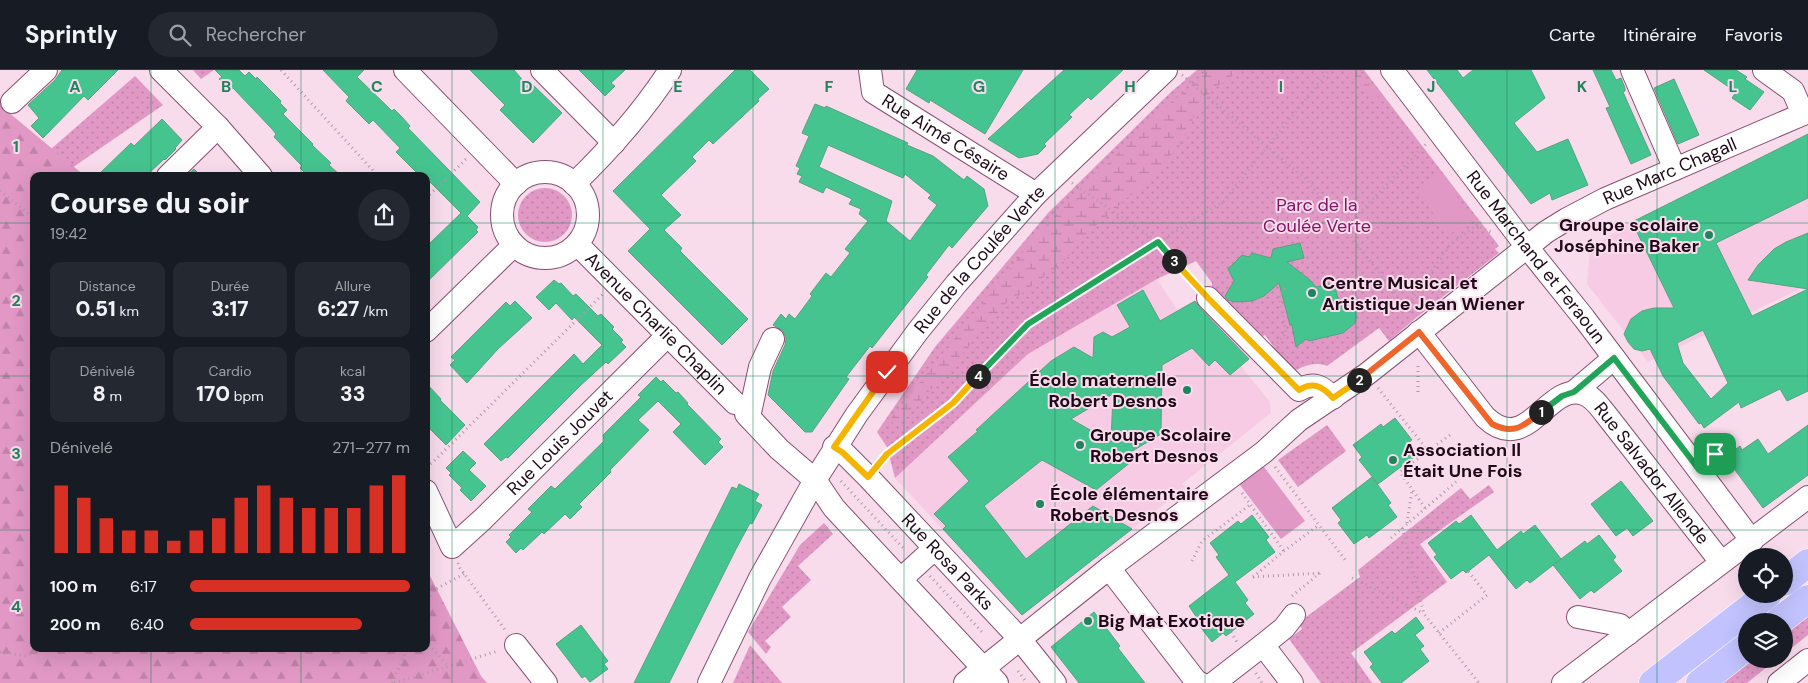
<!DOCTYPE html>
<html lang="fr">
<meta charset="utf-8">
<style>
body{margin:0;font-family:"DM Sans",sans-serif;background:#242831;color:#f1f3f6;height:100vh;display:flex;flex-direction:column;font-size:19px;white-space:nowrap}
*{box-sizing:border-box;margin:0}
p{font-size:16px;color:#9ea1a6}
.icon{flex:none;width:28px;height:28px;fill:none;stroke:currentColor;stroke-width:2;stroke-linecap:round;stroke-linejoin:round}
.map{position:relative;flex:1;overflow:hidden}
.details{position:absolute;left:30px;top:102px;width:400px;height:480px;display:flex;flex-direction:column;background:#171b24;border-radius:10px;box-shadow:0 5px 20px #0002}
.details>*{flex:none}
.controls{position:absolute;left:1738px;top:478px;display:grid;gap:10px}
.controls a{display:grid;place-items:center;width:55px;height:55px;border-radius:50%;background:#171b24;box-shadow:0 5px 20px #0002;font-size:25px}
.pin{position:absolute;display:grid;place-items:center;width:42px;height:42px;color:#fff;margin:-21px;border-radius:10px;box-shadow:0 2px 8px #0006}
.km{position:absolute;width:25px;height:25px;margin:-12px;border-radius:50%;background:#222;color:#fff;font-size:14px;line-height:25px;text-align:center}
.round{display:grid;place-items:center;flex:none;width:52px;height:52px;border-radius:26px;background:#242831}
.overview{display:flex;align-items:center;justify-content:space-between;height:85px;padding:0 20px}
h1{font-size:28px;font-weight:800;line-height:38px}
.metrics{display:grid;grid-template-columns:repeat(3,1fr);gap:8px;height:85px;padding:5px 20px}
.metrics div{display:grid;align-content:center;border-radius:10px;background:#242831;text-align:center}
.metrics b{font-size:21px;font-weight:800}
.metrics small{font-size:14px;font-weight:400}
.metrics p{font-size:14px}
.chart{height:140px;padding:10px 20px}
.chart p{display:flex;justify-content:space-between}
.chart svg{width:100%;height:90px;margin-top:5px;stroke:#d93025;stroke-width:6}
ul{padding:0 20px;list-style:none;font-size:16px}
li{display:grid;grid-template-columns:80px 60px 1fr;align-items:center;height:38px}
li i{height:12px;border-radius:6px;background:#d93025}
header{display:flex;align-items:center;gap:30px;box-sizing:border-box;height:70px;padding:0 25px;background:#171b24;border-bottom:1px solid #363941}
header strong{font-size:24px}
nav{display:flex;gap:28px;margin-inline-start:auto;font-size:18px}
.search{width:350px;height:45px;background:#242831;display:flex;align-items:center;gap:12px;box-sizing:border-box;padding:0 18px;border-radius:28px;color:#9ea1a6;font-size:19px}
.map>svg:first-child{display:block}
.built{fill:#f8cbe5}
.grass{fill:url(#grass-dots)}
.forest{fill:url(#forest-firs)}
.wetland{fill:url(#wetland-marsh)}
.garden{fill:#e198c5}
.building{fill:#46c490;stroke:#58a280;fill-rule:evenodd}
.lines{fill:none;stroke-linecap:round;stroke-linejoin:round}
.minor-casing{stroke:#884f73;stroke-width:24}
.major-casing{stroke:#fff;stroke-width:29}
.path{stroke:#b298a7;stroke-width:3;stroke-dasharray:1 4;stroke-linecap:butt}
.minor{stroke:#fff;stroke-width:22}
.major{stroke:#c2c2fe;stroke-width:28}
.split-1-casing{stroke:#fff;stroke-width:10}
.split-2-casing{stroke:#fff;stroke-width:10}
.split-3-casing{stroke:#fff;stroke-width:10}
.split-4-casing{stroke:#fff;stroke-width:10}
.split-5-casing{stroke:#fff;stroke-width:10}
.split-1{stroke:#22a559;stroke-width:6}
.split-2{stroke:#f0652b;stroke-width:6}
.split-3{stroke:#f5b400;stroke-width:6}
.split-4{stroke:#22a559;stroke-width:6}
.split-5{stroke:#f5b400;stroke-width:6}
.grid{fill:none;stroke:#20835d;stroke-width:1;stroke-opacity:0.55}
.poi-dot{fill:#20835d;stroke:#f8dcec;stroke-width:2}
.labels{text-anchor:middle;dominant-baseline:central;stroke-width:4;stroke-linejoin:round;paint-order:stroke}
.street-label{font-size:18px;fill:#200918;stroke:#f8dcec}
.park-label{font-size:18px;fill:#841466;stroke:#f8dcec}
.poi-label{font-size:18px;font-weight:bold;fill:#200918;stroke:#f8dcec;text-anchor:start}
.grid-label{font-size:16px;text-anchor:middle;font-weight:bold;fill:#20835d;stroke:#f8dcec;stroke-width:4;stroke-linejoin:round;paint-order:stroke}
</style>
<header>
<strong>Sprintly</strong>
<div class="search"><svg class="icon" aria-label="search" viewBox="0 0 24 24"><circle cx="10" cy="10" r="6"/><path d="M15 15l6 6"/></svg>Rechercher</div>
<nav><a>Carte</a><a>Itinéraire</a><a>Favoris</a></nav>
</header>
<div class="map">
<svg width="1808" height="613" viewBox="0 0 1808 613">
<defs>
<pattern id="grass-dots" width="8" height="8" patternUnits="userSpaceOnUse" patternTransform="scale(1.25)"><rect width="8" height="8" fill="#e198c5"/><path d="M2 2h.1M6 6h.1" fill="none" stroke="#c182a8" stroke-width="1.8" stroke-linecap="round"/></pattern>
<pattern id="forest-firs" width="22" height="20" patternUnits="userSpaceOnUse" patternTransform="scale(1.25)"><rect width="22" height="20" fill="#e198c5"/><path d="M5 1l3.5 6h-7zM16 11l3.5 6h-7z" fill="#c182a8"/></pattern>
<pattern id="wetland-marsh" width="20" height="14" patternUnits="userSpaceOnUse" patternTransform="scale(1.25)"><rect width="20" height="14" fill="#e198c5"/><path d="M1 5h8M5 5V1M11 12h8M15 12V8" fill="none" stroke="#c182a8"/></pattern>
</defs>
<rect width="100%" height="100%" fill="#f8dcec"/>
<g class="built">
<path d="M1808,64v151l-160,77 -61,-78 3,-36 42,-26z"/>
<path d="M1157,209l21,32 18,-10 55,56 -10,9 29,36 1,11 -89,71 4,3 -164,128 -127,-137 133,-124z"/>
</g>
<g class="grass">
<path d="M193,0h21l-13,9z"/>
<path d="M1197,0h167l135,176 -4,3 4,4 -82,64 -28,24 -10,-13 -52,38c-13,-5 -23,0 -35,6l-27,-37 -10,5 -44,-46 1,-11 -16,-22 -39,18 -129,75 -133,124 -8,-31 -10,-15 58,-85 113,-134 123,-121z"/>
<path d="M135,6l28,29 -94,65 -25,-15z"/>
<circle cx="545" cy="145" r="27"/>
<path d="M1327,355l19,26 -48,36 -20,-27z"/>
<path d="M1489,415l5,7 -74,52 27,38 -96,71 21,30h-51l-32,-44 13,-10 -4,-6 62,-46 -2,-7 103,-82 9,11z"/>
<path d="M824,453l9,11 -35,32 13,14 -29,27 9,10 -26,24 6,6 -5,7 -18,-22 52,-87z"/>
<path d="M1808,545v20l-24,19v-20z"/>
<path d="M750,575l32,38h-49z"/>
<path d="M1752,589h25l-30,24h-26z"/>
</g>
<path class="forest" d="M0,28l7,13 78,65h-51v473h392v-81l55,108 6,7h-487z"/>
<g class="wetland">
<path d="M1209,0h32l-29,20 -18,25 -6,22 -44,47 -51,44 -28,32 -41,32 -18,11 -107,123 -10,-5 150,-189 102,-102z"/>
<path d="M1350,0h9l34,49 -42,-47z"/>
</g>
<g class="garden">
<path d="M1440,103l32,45 -23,17 -33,-45z"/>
<path d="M1261,393l44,58 -24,18 -44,-58z"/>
</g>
<g class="building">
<path d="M62,0h56l-30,30 -4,-4 -41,42 -12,-12 8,-8 -11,-13 27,-25z"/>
<path d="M215,0h24l6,6 4,-4 7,7 1,-2 24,24 -1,2 7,7 -4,4 30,30 -1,1 19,18 -2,2 12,11h-33l-8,-8 2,-2 -28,-29 2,-3 -4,-5 -39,-41 -3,2 -11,-11 3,-2z"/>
<path d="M323,0h41l-7,7 35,34 2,-2 8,8 8,9 -2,2 72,74 -13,14 11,11 -2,3 2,2 -52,51v-36l35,-34 -35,-35v-2l-5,-3 -2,2 -23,-23 4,-4 -27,-28 -4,4 -23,-23 3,-4z"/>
<path d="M470,0h44l12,14 3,-3 33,32 -29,30 -33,-33 5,-5z"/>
<path d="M579,0h46l-14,13 4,3 -10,10z"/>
<path d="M735,0h15l19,19 -11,10 1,2 -46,43 -4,-4 -17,17 4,4 -35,34 20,20 -17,15 18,18 -2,3 68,68 -26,26 -94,-94 22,-22 -37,-38z"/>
<path d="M917,0h106l-38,64 -55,-34 -1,3 -23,-14z"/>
<path d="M1064,0h59l-32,30 -3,-3 -19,18 3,2 -28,27 2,2 -8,8 -19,4 -31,-19z"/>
<path d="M1427,0h30l6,8 10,-8h58l14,28 -31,25 23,29 31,-13 20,46 -36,15 -2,-7 -19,11z"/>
<path d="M1593,0h18l5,10 5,-2 4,10v3l-2,1 28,63 -20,9 -25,-56 4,-1z"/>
<path d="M1704,0h32l11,7 -2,2 19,13 -14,18 -18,-12 4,-6z"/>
<path d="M1674,9l25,56 -21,9 -24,-56z"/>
<path d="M815,34l10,4 1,-2 82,37 -1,2 26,11 31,24 3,-4 17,13 4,17 -36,42 -3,-3 -23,30 2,2 -56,71 -2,-2 -24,31 3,2 -37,53h-7l-37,-37 5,-24 12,-26 1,-7 -3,-7 -10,-6 8,-11 5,5 3,-5 6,5 17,-23 -2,-2 16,-21 5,4 19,-24 -5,-4 23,-28 -9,-7 2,-5 -12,-5 3,-5 -26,-12 -3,6 -24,-11 3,-6 -5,-2 3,-6 -4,-2 13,-30 -7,-3zM828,75l75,33 2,-4 26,21 -3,3 9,7 -27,36 -24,-20 6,-20 -73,-34z"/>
<path d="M162,49l20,21 -7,8 1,1 -11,11 -1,-1 -18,17h-49l34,-33 3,3z"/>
<path d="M1808,64v64l-92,45 36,73 56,-27v102l-21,10 -7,-12 -39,19 -2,-6 -35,26 -3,-5 -2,1 -36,-48 -13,-27 -8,2 -8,-2 -6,-7 -4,-8 7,-15 11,-8 12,-3h20l-42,-86zM1703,260l25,53 -17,16 -28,-36 -6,-20z"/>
<path d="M194,99l7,7h-15z"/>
<path d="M1808,163v56l-60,-9 10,-15 16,-16 12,-7z"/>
<path d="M1300,173l4,15 -17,4 23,18 6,7 18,-4 4,16 14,5 4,6v7l-1,6 -12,10 -34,8 -3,-2 -10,8 -4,-22h-2l-11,-42 -15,13 -12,5 -17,1 -7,-2 -3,-4 9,-15 -6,-12 14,-14 7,2 3,-4 19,5 2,-9z"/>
<path d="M554,210l5,4 2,-1 12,13 3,-2 22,22 3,-2 13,13 -2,2 11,11 -2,2 5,5 -18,17 -2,-2 -26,24 -72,72 -2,-1 -5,4 -17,-17 90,-90 9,10 19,-19 -28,-28 -2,3 -16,-17 -7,7 -13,-13z"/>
<path d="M1143,220l17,31 35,-20 4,6 50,52 -19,16 -15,-15 -6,6 -17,-18 -30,17 -1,69 -32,19 8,4 -41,33 -54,-30 -58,46 42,53 67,-53 39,23 -110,86 -79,-86 3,-3 -12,-12 35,-33 -21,-24 30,-26 -2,-1 75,-69 23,-14 19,11 1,-21 9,-5 9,5 18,-10 -13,-22zM1113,324l-2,48 -40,-23z"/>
<path d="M515,231l17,17 -34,31 -31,34 -17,-18 5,-5 -4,-3 55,-55 4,4z"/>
<path d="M656,307l5,5 2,-2 13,13 2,-1 10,11 -1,1 34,35 -3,3 5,5 -18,18 -32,-33 8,-8 -23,-23 -20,19 11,10 -39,40 1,2 -32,32 3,3 -12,12 -5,-5 -21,20 -2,-2 -19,18 -2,-2 -5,5 -10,-11 5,-5 -2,-2 23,-23 -4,-3 23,-23 4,3 49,-48 -1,-6 38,-38 -3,-2z"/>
<path d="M426,313l15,16 -1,1 25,25 -19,20 -20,-20z"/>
<path d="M1395,348l17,22 -3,2 9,12 -40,30 -19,-24 3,-3 -9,-12 28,-21 2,3z"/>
<path d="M1808,355v50l-45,33 -36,-49 1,-4 12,-9 2,4 16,-11 10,15z"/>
<path d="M463,381l13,12 -7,7 17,16 -15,15 -11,-11 2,-2 -13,-13 2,-2 -5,-5z"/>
<path d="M1372,407l19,26 -3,2 9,12 -28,21 -2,-3 -13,9 -16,-21 3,-3 -9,-12z"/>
<path d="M1621,411l32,40 -20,15 -6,-8 -11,8 -25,-32z"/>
<path d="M739,414l20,10 -4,7 7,4 -10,19 -2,-1 -14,26 -67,134h-35l98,-196 5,2z"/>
<path d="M1252,445l17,22 -3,3 9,12 -40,30 13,18 -3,3 9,11 -28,22 -3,-3 -11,9 -17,-22 2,-2 -8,-12 40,-31 -13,-18 3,-2 -9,-12 28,-22 3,3z"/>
<path d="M1471,445l26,35 24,-19 2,3 12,-9 26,34 -31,24 -3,-3 -11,9 -27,-34 -23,18 -3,-3 -12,9 -17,-22 3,-2 -9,-12 28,-22 3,3z"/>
<path d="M1599,465l17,22 -3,3 9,11 -28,22 -3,-3 -11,9 -27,-34 32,-24 2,3z"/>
<path d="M1094,542l26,34 -2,2 27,35h-66l-28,-36z"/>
<path d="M1416,547l8,11 -9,7 9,11 -4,3 9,12 -28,22h-19l-12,-16 3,-3 -9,-12 28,-21 3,3z"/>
<path d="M581,555l27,36 -4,3 4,5 -18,13 -5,-6 -3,2 -26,-34z"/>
</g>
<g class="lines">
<g class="minor-casing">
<g id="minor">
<path d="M161,0l57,57 43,49"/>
<path d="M405,0l111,114"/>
<path d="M542,0l72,73"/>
<path id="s1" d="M870,0l3,22 163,102"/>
<path id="s2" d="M1392,0l135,177 57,71 168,223"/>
<path d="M1632,0l43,99"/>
<path d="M1764,0l29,21 10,23"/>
<path d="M12,32l34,-32"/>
<circle cx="545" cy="145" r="43"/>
<path d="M168,106l50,-49"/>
<path d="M574,114c36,-35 69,-72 96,-114"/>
<path id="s3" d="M577,174l158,159"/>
<path d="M1208,228l91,92c14,-9 23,-4 34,8"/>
<path d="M426,261l88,-86"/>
<path id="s4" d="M1419,262l66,85c43,41 62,-36 99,-23 9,3 15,12 20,18l117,150"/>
<path d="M1574,322l40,-34"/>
<path d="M746,344l33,35 36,31 19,28 163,175"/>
<path d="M749,347l11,-50 13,-28"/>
<path id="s5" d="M834,377l9,5 25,25 151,161 36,45"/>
<path d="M1697,397l18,-13"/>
<path id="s6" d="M426,421l26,56 31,-28 185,-184"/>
<path d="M1109,498l87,113 4,2"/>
<path d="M901,509l33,-30"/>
<path d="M1578,547l42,8 8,9"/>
<path d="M516,575l30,38"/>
<path d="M1263,575l21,-17 10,-13"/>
<path id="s7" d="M709,613l51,-105 55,-98 42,-66 61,-83 38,-47 80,-90 130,-124"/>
<path id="s8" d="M965,613l144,-115 155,-116 35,-32 68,-46 179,-142 21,-13 38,-20 203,-87"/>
<path d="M1214,613l49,-38 29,38"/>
<path d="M1563,613l245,-186"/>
<path d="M1779,613l29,-23"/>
</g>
</g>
<g class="major-casing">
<g id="major">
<path d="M1784,512l24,-19"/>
<path d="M1779,551l29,-22"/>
<path d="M1653,613l115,-89"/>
<path d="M1700,613l46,-36"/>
</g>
</g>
<g class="path">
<path d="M281,0l97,106"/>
<path d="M1182,5l126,106 104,134"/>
<path d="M451,104l16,-16"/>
<path d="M1072,113l86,59 38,43"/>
<path d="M0,121l34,27"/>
<path d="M426,128l19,-18"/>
<path d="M1476,155l16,8"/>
<path d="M1345,158l81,-84"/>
<path d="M1406,238l44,-63 31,-23"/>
<path d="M1356,240l43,-11"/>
<path d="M1277,273l9,-10 -7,-38 6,-7"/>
<path d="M1378,318l50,63"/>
<path d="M1418,322v-29"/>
<path d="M879,393l8,-9 66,-51 75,-79 196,-123 105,-131"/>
<path d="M426,396l6,-3 171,-169"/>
<path d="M1275,397l71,94"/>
<path d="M841,411l64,69"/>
<path d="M1242,423l42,58"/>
<path d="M1425,438l-25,-36 50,-37"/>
<path d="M1407,453l5,-33"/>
<path d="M1402,458l22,86 55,69"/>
<path d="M1391,468l66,-57"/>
<path d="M1192,491l10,-20 48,-36"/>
<path d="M458,493l2,5 46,63"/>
<path d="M930,506l52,56"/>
<path d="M1253,507l31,-26 35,-26"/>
<path d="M1253,507l68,-4"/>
<path d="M1352,508l71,35"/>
<path d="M1292,526l28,-23"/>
<path d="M426,535l8,-15 30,-16"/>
<path d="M1231,562l6,10"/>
<path d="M1439,563l48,-38 -19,-24"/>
<path d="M426,571l22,25"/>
<path d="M0,582l26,4 16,-7"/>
<path d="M1018,601l9,12"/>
<path d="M1256,603l6,10"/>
<path d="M392,613l15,-34"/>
<path d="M394,613l104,-32"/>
</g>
<use href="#minor" class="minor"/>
<use href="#major" class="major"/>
</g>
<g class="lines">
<g class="split-1-casing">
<path id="split-1" d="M1541,342l21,-16 12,-4 40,-34 83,109 18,-13"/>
</g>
<g class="split-2-casing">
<path id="split-2" d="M1359,310l60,-48 73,92c23,12 32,1 49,-12"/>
</g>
<g class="split-3-casing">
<path id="split-3" d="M1174,191l34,37 91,92c14,-9 23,-4 34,8l26,-18"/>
</g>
<g class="split-4-casing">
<path id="split-4" d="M978,306l50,-52 130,-82 16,19"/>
</g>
<g class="split-5-casing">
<path id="split-5" d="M887,302l-53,75 8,5 26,25 19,-23 66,-51 25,-27"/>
</g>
<use href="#split-1" class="split-1"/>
<use href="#split-2" class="split-2"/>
<use href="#split-3" class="split-3"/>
<use href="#split-4" class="split-4"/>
<use href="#split-5" class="split-5"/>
</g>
<path class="grid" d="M151,0v106M301,0v106M452,0v613M603,0v613M753,0v613M904,0v613M1055,0v613M1205,0v613M1356,0v613M1507,0v613M1657,0v613M0,153h34M426,153h1382M0,306h34M426,306h1382M0,460h34M426,460h1382M151,579v34M301,579v34"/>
<g class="poi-dot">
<circle cx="1709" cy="165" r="5"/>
<circle cx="1312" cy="223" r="5"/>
<circle cx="1187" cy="320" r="5"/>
<circle cx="1080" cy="375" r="5"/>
<circle cx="1393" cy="390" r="5"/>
<circle cx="1040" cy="434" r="5"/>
<circle cx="1088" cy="551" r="5"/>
</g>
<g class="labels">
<g class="street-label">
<text stroke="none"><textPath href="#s1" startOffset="108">Rue Aimé Césaire</textPath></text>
<text stroke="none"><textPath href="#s8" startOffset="874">Rue Marc Chagall</textPath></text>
<text stroke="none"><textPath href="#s2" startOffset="236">Rue Marchand et Feraoun</textPath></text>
<text stroke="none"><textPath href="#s7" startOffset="505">Rue de la Coulée Verte</textPath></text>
<text stroke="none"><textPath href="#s3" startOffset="112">Avenue Charlie Chaplin</textPath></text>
<text stroke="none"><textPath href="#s6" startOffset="212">Rue Louis Jouvet</textPath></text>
<text stroke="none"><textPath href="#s4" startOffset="326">Rue Salvador Allende</textPath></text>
<text stroke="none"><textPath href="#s5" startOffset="162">Rue Rosa Parks</textPath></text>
</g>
<g class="park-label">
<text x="1317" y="135">Parc de la<tspan x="1317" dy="21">Coulée Verte</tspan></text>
</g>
<g class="poi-label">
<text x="1699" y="155" text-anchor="end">Groupe scolaire<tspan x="1699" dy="21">Joséphine Baker</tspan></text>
<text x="1322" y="213">Centre Musical et<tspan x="1322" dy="21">Artistique Jean Wiener</tspan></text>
<text x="1177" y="310" text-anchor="end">École maternelle<tspan x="1177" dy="21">Robert Desnos</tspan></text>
<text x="1090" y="365">Groupe Scolaire<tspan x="1090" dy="21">Robert Desnos</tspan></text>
<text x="1403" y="380">Association Il<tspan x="1403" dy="21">Était Une Fois</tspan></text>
<text x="1050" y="424">École élémentaire<tspan x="1050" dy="21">Robert Desnos</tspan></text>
<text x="1098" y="551">Big Mat Exotique</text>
</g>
</g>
<g class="grid-label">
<text x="75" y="22">A</text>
<text x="226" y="22">B</text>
<text x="377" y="22">C</text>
<text x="527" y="22">D</text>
<text x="678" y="22">E</text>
<text x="829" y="22">F</text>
<text x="979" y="22">G</text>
<text x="1130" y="22">H</text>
<text x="1281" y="22">I</text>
<text x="1431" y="22">J</text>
<text x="1582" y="22">K</text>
<text x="1733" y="22">L</text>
<text x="16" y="82">1</text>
<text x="16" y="236">2</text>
<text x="16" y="389">3</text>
<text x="16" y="542">4</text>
</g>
</svg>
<div class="controls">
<a><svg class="icon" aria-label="locate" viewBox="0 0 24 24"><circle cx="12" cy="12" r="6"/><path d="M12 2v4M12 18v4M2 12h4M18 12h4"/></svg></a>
<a><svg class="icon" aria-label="layers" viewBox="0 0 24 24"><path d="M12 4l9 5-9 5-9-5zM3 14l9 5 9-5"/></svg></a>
</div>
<div class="pin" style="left:1715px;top:384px;background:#1e9e55"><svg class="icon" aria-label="arrive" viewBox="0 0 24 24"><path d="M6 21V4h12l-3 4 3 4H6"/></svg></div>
<div class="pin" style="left:887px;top:302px;background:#d93025"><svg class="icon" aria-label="check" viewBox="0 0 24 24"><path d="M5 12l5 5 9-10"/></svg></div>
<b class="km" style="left:1541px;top:342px">1</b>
<b class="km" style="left:1359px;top:310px">2</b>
<b class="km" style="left:1174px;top:191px">3</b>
<b class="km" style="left:978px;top:306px">4</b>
<section class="details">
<div class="overview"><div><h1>Course du soir</h1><p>19:42</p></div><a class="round"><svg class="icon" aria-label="share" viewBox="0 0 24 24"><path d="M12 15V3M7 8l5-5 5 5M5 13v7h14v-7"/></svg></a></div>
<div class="metrics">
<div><p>Distance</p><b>0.51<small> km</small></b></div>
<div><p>Durée</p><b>3:17</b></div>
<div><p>Allure</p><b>6:27<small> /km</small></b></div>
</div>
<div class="metrics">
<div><p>Dénivelé</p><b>8<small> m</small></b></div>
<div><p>Cardio</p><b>170<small> bpm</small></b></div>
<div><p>kcal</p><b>33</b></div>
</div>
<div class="chart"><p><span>Dénivelé</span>271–277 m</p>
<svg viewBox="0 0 160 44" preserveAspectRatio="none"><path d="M5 44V11M15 44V17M25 44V27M35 44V33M45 44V33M55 44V38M65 44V33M75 44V27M85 44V17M95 44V11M105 44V17M115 44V22M125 44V22M135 44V22M145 44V11M155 44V6"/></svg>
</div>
<ul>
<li><b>100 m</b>6:17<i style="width:100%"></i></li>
<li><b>200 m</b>6:40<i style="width:78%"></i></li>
</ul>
</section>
</div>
